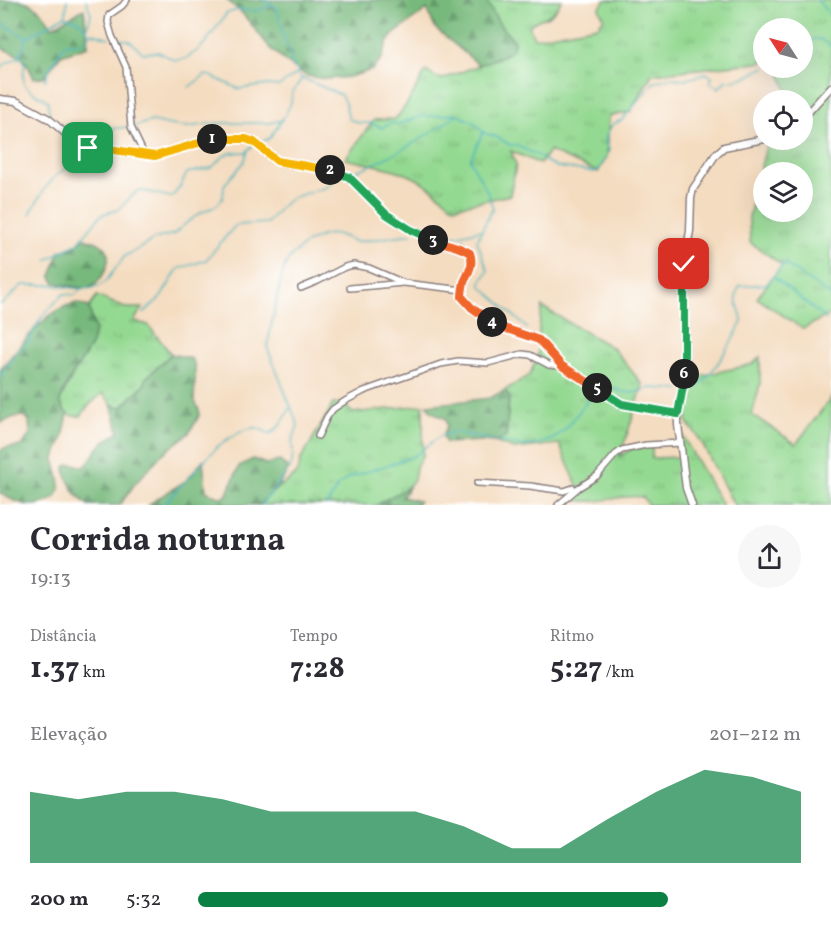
<!DOCTYPE html>
<html lang="pt">
<meta charset="utf-8">
<style>
body{margin:0;font-family:Vollkorn,serif;background:#f7f7f7;color:#2b2b33;height:100vh;display:flex;flex-direction:column;font-size:22px;white-space:nowrap}
*{box-sizing:border-box;margin:0}
p{font-size:20px;color:#7c7c81}
.icon{flex:none;width:33px;height:33px;fill:none;stroke:currentColor;stroke-width:2;stroke-linecap:round;stroke-linejoin:round}
.map{position:relative;height:505px;overflow:hidden}
.panel{display:flex;flex-direction:column;background:#fff;flex:1}
.panel>*{flex:none}
.needle{width:39px;rotate:306deg}
.buttons{position:absolute;left:753px;top:18px;display:grid;gap:12px}
.buttons a{display:grid;place-items:center;width:60px;height:60px;border-radius:50%;background:#fff;box-shadow:0 6px 24px #0002;font-size:30px}
.pin{position:absolute;display:grid;place-items:center;width:51px;height:51px;color:#fff;margin:-26px;border-radius:12px;box-shadow:0 3px 9px #0006}
.km{position:absolute;width:30px;height:30px;margin:-15px;border-radius:50%;background:#222;color:#fff;font-size:16px;line-height:30px;text-align:center}
.round{display:grid;place-items:center;flex:none;width:63px;height:63px;border-radius:32px;background:#f7f7f7}
.overview{display:flex;align-items:center;justify-content:space-between;height:102px;padding:0 30px}
h1{font-size:33px;font-weight:700;line-height:45px}
.stats{display:grid;grid-template-columns:repeat(3,1fr);gap:9px;height:102px;padding:6px 30px}
.stats div{display:grid;align-content:center}
.stats b{font-size:30px;font-weight:700}
.stats small{font-size:16px;font-weight:400}
.stats p{font-size:16px}
.chart{height:168px;padding:12px 30px}
.chart p{display:flex;justify-content:space-between}
.chart svg{width:100%;height:108px;margin-top:6px;fill:#0b8043;opacity:.7}
ul{padding:0 30px;list-style:none;font-size:20px}
li{display:grid;grid-template-columns:96px 72px 1fr;align-items:center;height:45px}
li i{height:15px;border-radius:8px;background:#0b8043}
.map>svg:first-child{display:block}
.grass{fill:url(#grass-tufts);stroke:#5b7e66;stroke-width:1.5;fill-rule:evenodd}
.forest{fill:url(#forest-firs);stroke:#4c6e5c;stroke-width:1.5}
.lines{fill:none;stroke-linecap:round;stroke-linejoin:round}
.stream{stroke:#40b0ba;stroke-width:1.5}
.minor-casing{stroke:#8b7f7e;stroke-width:8}
.tertiary-casing{stroke:#8b7f7e;stroke-width:9}
.minor{stroke:#fff;stroke-width:5}
.tertiary{stroke:#fff;stroke-width:6}
.split-1-casing{stroke:#fff;stroke-width:12}
.split-2-casing{stroke:#fff;stroke-width:12}
.split-3-casing{stroke:#fff;stroke-width:12}
.split-4-casing{stroke:#fff;stroke-width:12}
.split-5-casing{stroke:#fff;stroke-width:12}
.split-6-casing{stroke:#fff;stroke-width:12}
.split-7-casing{stroke:#fff;stroke-width:12}
.split-1{stroke:#f5b400;stroke-width:8}
.split-2{stroke:#f5b400;stroke-width:8}
.split-3{stroke:#22a559;stroke-width:8}
.split-4{stroke:#f0652b;stroke-width:8}
.split-5{stroke:#f0652b;stroke-width:8}
.split-6{stroke:#22a559;stroke-width:8}
.split-7{stroke:#22a559;stroke-width:8}
</style>
<div class="map">
<svg width="831" height="505" viewBox="0 0 831 505">
<defs>
<pattern id="grass-tufts" width="24" height="20" patternUnits="userSpaceOnUse" patternTransform="scale(1.5)"><rect width="24" height="20" fill="#94d992"/><path d="M3 7l-1-3M5 7V3M7 7l1-3M15 17l-1-3M17 17v-4M19 17l1-3" fill="none" stroke="#7fba7f"/></pattern>
<pattern id="forest-firs" width="22" height="20" patternUnits="userSpaceOnUse" patternTransform="scale(1.5)"><rect width="22" height="20" fill="#77b97c"/><path d="M5 1l3.5 6h-7zM16 11l3.5 6h-7z" fill="#619667"/></pattern>
</defs>
<rect width="100%" height="100%" fill="#fff"/>
<filter id="ink" filterUnits="userSpaceOnUse"><feTurbulence type="fractalNoise" baseFrequency=".0167" numOctaves="2"/><feDisplacementMap in="SourceGraphic" scale="12" xChannelSelector="R" yChannelSelector="G"/><feConvolveMatrix kernelMatrix="1 2 1 2 8 2 1 2 1" color-interpolation-filters="sRGB"/></filter>
<filter id="wash" filterUnits="userSpaceOnUse"><feTurbulence type="fractalNoise" baseFrequency=".008" numOctaves="4" result="noise"/><feDisplacementMap in="SourceGraphic" scale="24" xChannelSelector="R" yChannelSelector="G"/><feGaussianBlur stdDeviation="1.35" result="paint"/><feColorMatrix in="noise" values="0 0 0 0 0 0 0 0 0 0 0 0 0 0 0 0 0 1.4 0 .05"/><feComposite in="paint" operator="in"/></filter>
<g filter="url(#wash)">
<rect width="100%" height="100%" fill="#f4dcc0"/>
<g class="grass">
<path d="M485,0h77c-4,6 -8,13 -14,16 -8,4 -13,4 -19,10l5,12 64,-12 6,-8 -5,-10 6,-8h119l1,1 3,-1h103v314l-28,15 -46,-31 25,-33 -32,-23 -1,-25 17,-71 13,-6h23v-40h-11l-13,-32h24v-40h-38l-1,34 -111,12 -22,38 -21,4 -2,41 -9,15 -49,-21 -9,13 -29,-13 5,14 -6,30 -56,12c-13,-10 -24,-22 -39,-29 -21,-11 -47,-14 -70,-19l29,-39 21,-1c14,-14 21,-32 31,-48l9,6 8,2 57,-22 13,-14 1,-1c-3,-6 -9,-9 -13,-16 -6,-8 -9,-18 -16,-26zM764,172h38v40h-38z"/>
<path d="M97,296l28,12h17l-8,13 14,4 23,29 -26,25v4l-22,23 -4,2 -8,-4 -8,-11 -16,14 -6,9c-14,1 -16,-2 -21,-15l35,-71 -6,-22z"/>
<path d="M542,307l71,41 30,37 -23,71 11,-7 21,-2v11l29,-1v-24l41,72h-74l-5,-8c-23,-3 -43,8 -67,3l2,-13 -19,-43 -45,5 -20,-7 12,-5 3,-40 -4,-7 22,-13 3,-3 6,-14 3,-13v-20z"/>
<path d="M760,357v27l-8,31 44,29 35,-46v107h-97l-29,-56 -8,-14 -10,-12v-44l66,-15z"/>
<path d="M333,404h10l10,9 70,-8v50l-7,12 -2,13 -10,11 -21,10 -5,4h-119c5,-5 10,-10 15,-15 11,-8 26,-13 26,-29z"/>
</g>
<g class="forest">
<path d="M0,0c7,0 18,0 24,1 13,4 22,15 28,26l32,-18 4,37 -27,9 -17,22 -10,1c-9,-20 -11,-22 -31,-29l-3,-6z"/>
<path d="M227,0h258c7,8 10,18 16,26 4,7 10,10 13,16l-2,9 -12,6 -21,8 -44,-37 -8,-19 -34,26 -6,8 -5,15 -10,12 -23,7 -23,2 -19,-3 -20,-13 -16,-14 -29,-36z"/>
<path d="M84,238l13,4 9,6c1,3 2,6 2,9 1,10 -9,29 -20,31 -8,1 -24,-4 -33,-5l-4,-6 9,-26 13,-3z"/>
<path d="M77,303l12,4 6,23 -3,14 -25,40 -7,17 4,10 4,3c-2,8 -3,16 -5,23 -2,7 -8,16 -8,23 0,9 6,18 5,28 -2,12 -18,17 -30,17 -9,-1 -22,-7 -30,-12v-41l4,-4 18,-2 8,-12 -1,-14 -5,-4 -10,1 -14,6v-53c20,-23 46,-62 77,-67z"/>
<path d="M171,354l19,4 3,3 2,6v13l-1,19 5,11v6l-10,17 -29,23 -26,29 -14,20h-32c-11,-8 -23,-24 -23,-38 6,-6 13,-1 20,0l16,-23 18,-12 -8,-28 8,4 4,-2 22,-22v-5z"/>
<path d="M505,390l4,7 -3,40 -12,5 -12,-1 -36,2 -3,-7 4,-10 -1,-7 -15,-8 -4,-6 63,-7z"/>
<path d="M253,459l13,5 14,-3 9,8 -13,20 -17,16h-110l6,-5 32,-20 16,-20 3,31 12,6 8,-1 13,-30z"/>
<path d="M410,486l-8,11 17,4 -2,4h-39c9,-8 22,-12 32,-19z"/>
</g>
<g class="lines">
<g class="stream">
<path d="M86,0l5,14 -4,15"/>
<path d="M264,0l13,8 6,26 8,24v5l6,6 3,8 41,18 4,8 4,16 10,4h11l13,5 2,-2 7,-3 6,1 22,-7 36,-3 17,8 13,12 9,2 15,9h5l20,9 10,7 12,6 38,5 5,-4 8,-14 1,-5 -3,-5v-7l4,-9 3,-4 9,-4 30,-36 5,-3 13,-3 14,1 12,-2 9,-4 7,3 -2,7 9,5 6,-7c9,-1 17,-2 26,-6 5,-3 8,-6 14,-7"/>
<path d="M817,0l14,16"/>
<path d="M66,15l1,-15"/>
<path d="M0,23l26,14"/>
<path d="M116,39l13,1 14,13 15,-1 17,8 10,-1 12,-8 9,-9 21,-29 11,-3 18,1 16,-6"/>
<path d="M802,40l4,2c16,-6 13,-3 25,4"/>
<path d="M20,56l5,7c-6,28 4,25 23,38l1,14"/>
<path d="M0,70l6,-7 12,-5 6,-11 2,-9 38,-22 14,4 12,14 3,-1 16,5"/>
<path d="M45,81l4,-12 16,-25c12,-3 17,4 25,-10"/>
<path d="M189,87l16,-12 6,1 28,13 29,-4 11,1 19,-13"/>
<path d="M135,126l17,-5 23,5 13,1 28,-4h54l12,-3"/>
<path d="M483,132l-13,28 19,35 4,14 -4,6 -12,26 11,30 -7,11v4l46,42"/>
<path d="M260,143l10,-5 16,-25 5,-10 1,-11 10,-13"/>
<path d="M97,144l13,-15 18,-2"/>
<path d="M352,173c38,-15 73,-35 106,-59"/>
<path d="M30,214c9,-16 17,-32 32,-43 9,-7 20,-11 29,-19"/>
<path d="M422,232l9,-1 10,5h14l26,-6"/>
<path d="M47,260l31,-17 22,-27 6,-3 12,-3 19,-19c15,-1 21,5 35,6l9,-12 6,-12 24,-5 13,-12 6,-3 16,-1"/>
<path d="M774,277l53,43"/>
<path d="M0,305l7,-5 15,-15h30l29,4 12,-1 8,-3 6,-5 18,-24 10,-5 19,-12 20,-5 11,-10 15,-11 16,-7 7,-8 1,-13 20,-23 4,-12 5,-4"/>
<path d="M144,313l17,-16 17,-28 28,-9 28,-33 3,-2 30,-2 18,-20 9,-6 33,-10 4,-3 5,-6"/>
<path d="M0,376l16,-23 14,-13 3,-9 9,-14 20,-22 3,-1 10,1 5,-5"/>
<path d="M600,387l8,-1 12,5 12,2 19,-5 29,2"/>
<path d="M691,391c18,-8 42,-51 51,-69 -1,-14 -11,-23 -2,-36l27,-2 16,-20 5,2 43,30"/>
<path d="M163,505l55,-59c8,-6 29,-20 39,-18 4,1 9,4 13,6 10,-6 15,-16 20,-26"/>
<path d="M261,505l30,-38 2,-13 -1,-12 6,-17 -31,-78 12,-59 4,-17 4,-9 6,-7 13,-12 18,-8 13,-1 20,8 54,-8"/>
<path d="M327,505l11,-19 10,-8 64,-21 5,-3 23,-18 14,-4 67,14 14,-1 18,-6 5,-4 8,-7 29,-36"/>
</g>
</g>
</g>
<g filter="url(#ink)">
<g class="lines">
<g class="minor-casing">
<g id="minor">
<path d="M127,0l-5,6 -13,9 -1,7 4,14 14,31 5,60 13,27"/>
<path d="M301,288l17,-7 27,-14 9,-2 15,3 35,15 59,7"/>
<path d="M350,288l53,-5"/>
<path d="M318,436l9,-19 6,-8 12,-8 19,-10 77,-27 17,-3 30,2 34,-9 8,1 19,10 13,1"/>
<path d="M477,483l53,3 34,5 9,-3"/>
<path d="M558,505l20,-17 19,-12 19,-22 6,-4 24,-5 34,-2"/>
</g>
</g>
<g class="tertiary-casing">
<g id="tertiary">
<path d="M0,99l16,2 33,18 27,24 12,5h13l54,8 58,-18 33,1 8,3 23,19 46,7 26,9 37,37 10,7 32,17 18,6 13,2 11,7c5,16 -4,20 -7,34 -1,3 -1,7 -1,10l11,11 17,13 14,7 35,12 23,26 61,38 55,10"/>
<path d="M802,119l29,-32"/>
<path d="M692,505l-6,-17 -8,-63v-11l5,-28 2,-17 -1,-105 6,-33 1,-33 2,-9 23,-35 8,-7 40,-8"/>
</g>
</g>
<use href="#minor" class="minor"/>
<use href="#tertiary" class="tertiary"/>
</g>
</g>
<g class="lines" filter="url(#ink)">
<g class="split-1-casing">
<path id="split-1" d="M88,148h13l54,8 57,-17"/>
</g>
<g class="split-2-casing">
<path id="split-2" d="M212,139h34l8,3 23,19 53,9"/>
</g>
<g class="split-3-casing">
<path id="split-3" d="M330,170l19,7 37,37 25,16 22,10"/>
</g>
<g class="split-4-casing">
<path id="split-4" d="M433,240c14,4 24,5 37,13 4,12 -1,18 -6,29 -1,5 -2,10 -2,15l10,11 20,14"/>
</g>
<g class="split-5-casing">
<path id="split-5" d="M492,322l12,6 35,12 23,26 35,22"/>
</g>
<g class="split-6-casing">
<path id="split-6" d="M597,388l25,16 56,10 5,-28 1,-12"/>
</g>
<g class="split-7-casing">
<path id="split-7" d="M684,264v110"/>
</g>
<use href="#split-1" class="split-1"/>
<use href="#split-2" class="split-2"/>
<use href="#split-3" class="split-3"/>
<use href="#split-4" class="split-4"/>
<use href="#split-5" class="split-5"/>
<use href="#split-6" class="split-6"/>
<use href="#split-7" class="split-7"/>
</g>
</svg>
<div class="buttons">
<a><svg class="needle" viewBox="-14 -14 28 28"><path d="M0-13l5 13h-10z" fill="#e53935"/><path d="M0 13l5-13h-10z" fill="#7c7c81"/></svg></a>
<a><svg class="icon" aria-label="locate" viewBox="0 0 24 24"><circle cx="12" cy="12" r="6"/><path d="M12 2v4M12 18v4M2 12h4M18 12h4"/></svg></a>
<a><svg class="icon" aria-label="layers" viewBox="0 0 24 24"><path d="M12 4l9 5-9 5-9-5zM3 14l9 5 9-5"/></svg></a>
</div>
<div class="pin" style="left:88px;top:148px;background:#1e9e55"><svg class="icon" aria-label="arrive" viewBox="0 0 24 24"><path d="M6 21V4h12l-3 4 3 4H6"/></svg></div>
<div class="pin" style="left:684px;top:264px;background:#d93025"><svg class="icon" aria-label="check" viewBox="0 0 24 24"><path d="M5 12l5 5 9-10"/></svg></div>
<b class="km" style="left:212px;top:139px">1</b>
<b class="km" style="left:330px;top:170px">2</b>
<b class="km" style="left:433px;top:240px">3</b>
<b class="km" style="left:492px;top:322px">4</b>
<b class="km" style="left:597px;top:388px">5</b>
<b class="km" style="left:684px;top:374px">6</b>
</div>
<section class="panel">
<div class="overview"><div><h1>Corrida noturna</h1><p>19:13</p></div><a class="round"><svg class="icon" aria-label="share" viewBox="0 0 24 24"><path d="M12 15V3M7 8l5-5 5 5M5 13v7h14v-7"/></svg></a></div>
<div class="stats">
<div><p>Distância</p><b>1.37<small> km</small></b></div>
<div><p>Tempo</p><b>7:28</b></div>
<div><p>Ritmo</p><b>5:27<small> /km</small></b></div>
</div>
<div class="chart"><p><span>Elevação</span>201–212 m</p>
<svg viewBox="0 0 160 44" preserveAspectRatio="none"><path d="M0 44V15L10 18L20 15L30 15L40 18L50 23L60 23L70 23L80 23L90 29L100 38L110 38L120 26L130 15L140 6L150 9L160 15V44z"/></svg>
</div>
<ul>
<li><b>200 m</b>5:32<i style="width:78%"></i></li>
</ul>
</section>
